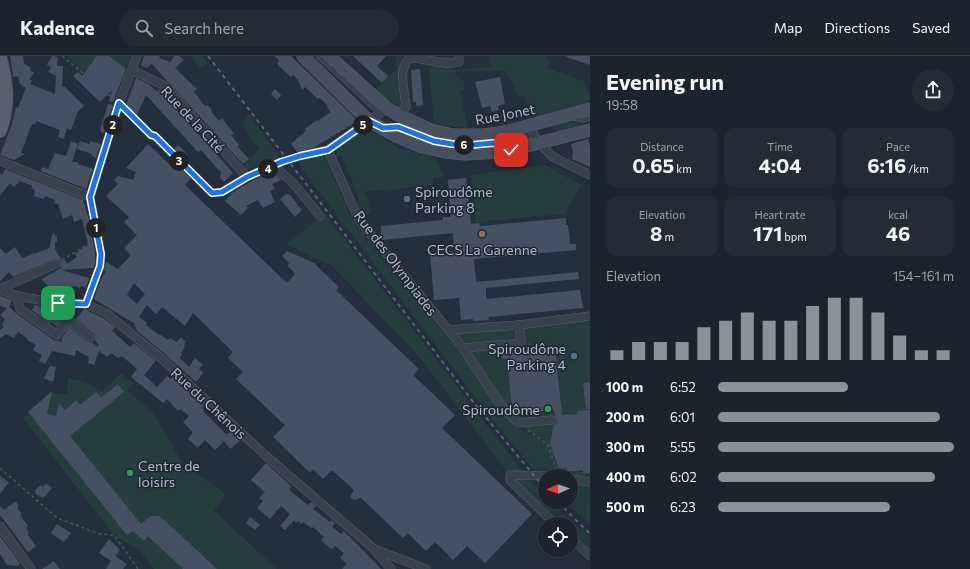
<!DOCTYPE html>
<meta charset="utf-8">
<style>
body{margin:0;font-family:Commissioner,sans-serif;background:#242b36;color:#f1f3f6;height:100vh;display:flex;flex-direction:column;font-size:15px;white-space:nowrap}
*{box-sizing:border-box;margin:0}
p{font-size:13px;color:#a0a4aa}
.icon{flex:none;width:22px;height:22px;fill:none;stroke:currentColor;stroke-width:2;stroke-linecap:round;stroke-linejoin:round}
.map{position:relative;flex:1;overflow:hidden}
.details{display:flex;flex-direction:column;background:#1b232e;width:380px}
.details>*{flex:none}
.needle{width:26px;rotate:268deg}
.tools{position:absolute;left:538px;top:413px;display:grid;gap:8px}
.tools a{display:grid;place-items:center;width:40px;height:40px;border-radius:50%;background:#1b232e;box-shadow:0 4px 16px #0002,0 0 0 1px #39404a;font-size:20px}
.pin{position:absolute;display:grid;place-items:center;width:34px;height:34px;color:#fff;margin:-17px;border-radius:8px;box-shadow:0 2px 6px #0006}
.km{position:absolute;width:20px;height:20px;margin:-10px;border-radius:50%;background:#222;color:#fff;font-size:11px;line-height:20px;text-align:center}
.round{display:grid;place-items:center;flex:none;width:42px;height:42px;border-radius:21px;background:#242b36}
.head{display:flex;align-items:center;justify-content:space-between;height:68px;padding:0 16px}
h1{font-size:22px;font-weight:700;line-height:30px}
.stats{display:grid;grid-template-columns:repeat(3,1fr);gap:6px;height:68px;padding:4px 16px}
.stats div{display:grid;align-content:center;border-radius:10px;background:#242b36;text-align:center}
.stats b{font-size:20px;font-weight:700}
.stats small{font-size:11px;font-weight:400}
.stats p{font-size:11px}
.chart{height:112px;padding:8px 16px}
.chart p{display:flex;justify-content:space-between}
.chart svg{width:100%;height:72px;margin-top:4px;stroke:#8c9099;stroke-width:6}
ul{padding:0 16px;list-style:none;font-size:13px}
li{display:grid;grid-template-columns:64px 48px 1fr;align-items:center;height:30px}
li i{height:10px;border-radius:5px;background:#8c9099}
header{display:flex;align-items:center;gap:24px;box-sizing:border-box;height:56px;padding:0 20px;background:#1b232e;border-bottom:1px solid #39404a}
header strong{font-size:19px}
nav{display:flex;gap:22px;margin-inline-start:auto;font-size:14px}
.search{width:280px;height:36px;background:#242b36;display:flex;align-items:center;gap:10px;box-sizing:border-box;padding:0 14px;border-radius:22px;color:#a0a4aa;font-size:15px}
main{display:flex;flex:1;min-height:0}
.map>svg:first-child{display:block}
.green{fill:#263c3f}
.building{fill:#455162;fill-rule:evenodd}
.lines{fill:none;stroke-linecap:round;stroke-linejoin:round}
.lane-casing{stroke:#565f6c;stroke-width:5}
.street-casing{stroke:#565f6c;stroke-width:9}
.secondary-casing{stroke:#565f6c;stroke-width:13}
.primary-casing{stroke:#414a57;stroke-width:14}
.path{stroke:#44595c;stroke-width:1.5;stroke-dasharray:3 3;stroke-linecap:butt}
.lane{stroke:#38414e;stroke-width:4}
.street{stroke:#38414e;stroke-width:8}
.secondary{stroke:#465061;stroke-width:12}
.primary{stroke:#56606e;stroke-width:13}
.rail{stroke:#5a6575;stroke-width:2;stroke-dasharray:4 4;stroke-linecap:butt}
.route-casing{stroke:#fff;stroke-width:8}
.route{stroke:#1a73e8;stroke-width:5}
.service-dot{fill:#5c6f8a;stroke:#1d2633;stroke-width:1.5}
.education-dot{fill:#8d6e63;stroke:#1d2633;stroke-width:1.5}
.leisure-dot{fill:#2e9e5b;stroke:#1d2633;stroke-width:1.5}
.labels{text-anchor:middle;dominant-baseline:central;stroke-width:3;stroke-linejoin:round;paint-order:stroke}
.street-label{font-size:14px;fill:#b4bcc9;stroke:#1d2633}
.poi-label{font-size:14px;fill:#b4bcc9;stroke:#1d2633;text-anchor:start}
</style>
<header>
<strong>Kadence</strong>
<div class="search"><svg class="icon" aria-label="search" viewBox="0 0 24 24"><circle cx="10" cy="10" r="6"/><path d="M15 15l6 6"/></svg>Search here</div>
<nav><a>Map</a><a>Directions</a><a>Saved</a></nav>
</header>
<main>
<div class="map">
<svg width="590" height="513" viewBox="0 0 590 513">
<rect width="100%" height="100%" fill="#242f3e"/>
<g class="green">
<path d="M67,0h30l-11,15 -4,2z"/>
<path d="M109,0h23l-6,13z"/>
<path d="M192,0h10l6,8 -8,5z"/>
<path d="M395,0h30l-15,2 -7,10 3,35 -8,8 -22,-20 12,-15 9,-6z"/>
<path d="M490,0h55l4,4 -2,8 39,14v9l4,1v12l-53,15 -7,-9 -6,-13 -6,-1 -12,-25 -51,1 2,5 6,4 3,8 -6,2 8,37 -34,-4 -5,-54 6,-6 16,3 1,3 39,-3z"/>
<path d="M249,58l32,44 -35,12 -3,-4 16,-17 -17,-24z"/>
<path d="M564,64l20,5 6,-2v3l-30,8 -10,-10z"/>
<path d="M367,73l36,21 31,7 10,17 -3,4h-8v7l-68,7 6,21 -9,2 -5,-10 4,-2 -20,-47 -6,2 4,-12z"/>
<path d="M527,73l6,13 -17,4 -21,-9z"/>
<path d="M324,94l2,8 24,58 26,35 83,100 56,76 28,14 -25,-17 -70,-94 142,-9v203l-25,-22h6v-26l-12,-1 -14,1 -3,4 -58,-71 -190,-251z"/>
<path d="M545,109l36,20 -16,29 -89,8 -5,-47z"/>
<path d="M325,158l200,261 20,21v6h6l39,36v11l-19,-17v-8h-10l-51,-44v-5l-93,-121 -86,-89 -45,-21z"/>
<path d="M121,317l13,10 -7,8 25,20 34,58 17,8 23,18 -12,16 63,58h-123l-16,-20 -24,-14 -91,-117 29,-25 15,1 1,-16 17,3 17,10z"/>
</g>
<g class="building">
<path d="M10,0h13l1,7 7,5 -1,2 4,3 -5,6 3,2 -2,3 25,10 1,-18 -8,-4 3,-5 -4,-2 5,-9h3l3,2 -1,8h6l-1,22 2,-2 20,20 -6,5 -7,19 -4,-2 -3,11 -6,-2 2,-7 -24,-9 -1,4 -3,-1 -11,29 4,1 -11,6 -14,-5 11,-28 5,-20 2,1 8,-20 -6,-4 -2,-8 -5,1z"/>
<path d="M97,0h12l17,13 -13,33 -4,-1 3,-11 -12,12 -27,-26 5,-4 4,4z"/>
<path d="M144,0h16l-1,2 12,4 3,-6h5l5,4 -9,8 22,21 -3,3 11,14 3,-1 4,5 -1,1 8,10 3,-3 12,16 -3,1 8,10 -2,1 12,13 -6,5 -91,-100 -6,4 -5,-3z"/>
<path d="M274,0h17l67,65 -45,27 -16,4 -6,-8 15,-13 -1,-2 12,-9 1,1 13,-9 -4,-5 1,-1 -8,-8 -2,1 -13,-12 -3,3 -4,-10 -5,-5 -2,2 -9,-8 -5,-5 2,-4z"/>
<path d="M353,0h33l-9,10 11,10 -6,7z"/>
<path d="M567,0h23v9l-24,-8z"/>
<path d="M420,13l3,36 -7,1v-4h-3l-2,-32z"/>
<path d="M500,21l5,27 -7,2 1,4 -7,2 -2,-6 -8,2 -7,-26z"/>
<path d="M136,22l14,7 7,7 2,-2 74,83 -9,9 -4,-4 1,-6 -6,-6 -14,-16 -3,2 -52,-57 -10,22 -11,-10z"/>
<path d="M275,33l6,6 -4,5 -6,-6z"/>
<path d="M108,48l5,1 -9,28h-2l-2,-3z"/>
<path d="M588,83l2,8v20l-18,-8 1,-6 -2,-9z"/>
<path d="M71,85l7,3 -6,18h6v2l15,5 -7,20 -45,-18 1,-4 6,2 7,-16 11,3z"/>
<path d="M80,85l9,3 1,-3 11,3 -5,14 -4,-2v-2l-15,-5z"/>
<path d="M148,88l27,26 3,-4 13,12 -6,7 102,98 8,-9 -7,-8 1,-3 -7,-7 5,-5 27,12 25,24 -3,3 83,79 -6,6 42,40 -13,13 90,86 -47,49 -18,-17 -14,14 -18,-18 -9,9 -18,-18 -5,5 -42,-40 -7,2 -4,-3 4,-7 -22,-20 -9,9 -10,-10 -3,4 -37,-36 12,-12 -49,-46 7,-7 -15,-14 5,-6 -40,-39 -8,13 -23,-19 -6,7 -9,-9 -8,12 8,6 -1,2 13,10 1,-1 8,6 2,-2 7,4 4,-5 5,5 -2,3 1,1 -4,7 1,1 -2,4 9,9 6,-9 8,7 -4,4 4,4 -7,9 -30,-27 -31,-26 1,-2 -2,-1 1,-2 -41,-25 7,-19 5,-9 -2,-1 2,-8 12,7 13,-14 -7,-7 13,-13 -13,-13 5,-5 -23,-21 12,-12 -4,-4 4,-4 15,4 3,-8 -10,-4zM134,227l11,11 -8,10 -10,-9z"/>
<path d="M178,89l10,10 -5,4 -9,-10z"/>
<path d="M5,113l78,31 6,20 6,33v11l-2,4 -31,2 27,8 -3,10 -5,-2 -1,2 -7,-2 -5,12 -17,-3 1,-4 -10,-12 21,-12h-3l1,-6 -5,-2 -43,18 -4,-5 -9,9v-33l6,6 9,-7 7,11h2l9,-5 1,1 15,-6 4,-15h1l1,3 2,1v5h-2v7l7,12 3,-1 2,4 10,-7 -2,-3 13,-9 -6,-26 -8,3 -2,-7 -9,4 -5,-15 -4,-1 1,-3 -10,-4 -1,3 -10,-3 1,-6 -4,-2 1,-2 -12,-5 -6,6 -4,-4 -10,13v-23l2,2z"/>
<path d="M269,117l1,3 5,-2 6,6 -9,4 3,5 -5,2 5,11 -12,6 -5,-8 -12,6 2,2 -7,7 -16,-14 7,-8 18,-11z"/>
<path d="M466,122l5,46 8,-1 1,3 86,-8v7h2l2,19h6v6l-102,9 2,23 102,-10 1,7 -93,9v11l94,-9 3,18 -95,9 1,3 -16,1v-2l-12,1 -2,-22 -25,2 -4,-47 24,-2 -1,-18 -71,7 -1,-2v-12l62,-6v-3h8l-3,-37z"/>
<path d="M286,138l4,1 12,15 -7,7 -15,-18z"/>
<path d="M0,240l12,4 -3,7 8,7 37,26 8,2v-4l7,-11 18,15 6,1 5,4 1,-2 -4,-5v-3l-1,-3 -18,-15 8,-10 19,9 12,9 -3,4 18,16 4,-4 22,18 -12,14 13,12 10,-11 4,3 2,-2 31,29 -2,2 2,2 -1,1 24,24 4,-4 10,9 -11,9 -6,-8 -9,9 -10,-10 -7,8 -10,-9 5,-7 -10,-10 6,-6 -9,-7 -2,2 -11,-12 -4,4 -32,-26 6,-8 -15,-13 -4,2 -7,-5 -4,4 -8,-6 -5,14 -6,-2 1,-6 -13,-7 -1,6 -23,-5 -7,13 -6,-3 3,-6 -9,-5 3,-5 -9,-5 1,-1 -10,-7 -4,6 -8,-4 -6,5v-9l4,-3 -2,-2 3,-6 -5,-4 7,-7 -7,-2z"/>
<path d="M35,249l17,4 11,7v1l-6,9 -6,-4 -1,2 -18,-14z"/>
<path d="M555,292l7,67 16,-1v-3l12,-1v63h-7v-3l-17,2v-4l-7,1 -9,-25 4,-19 3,-2v-3l-2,-5 -1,-5 -37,3 -5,-5 -5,-49h-5l-1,-7z"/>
<path d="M50,310l6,1 -3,15 -9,-4z"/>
<path d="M590,326v27h-4l-3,-26z"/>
<path d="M118,328l6,8 -54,44 71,88 10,-8h7l4,2 55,51h-34l-35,-33 -4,5 -11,-10 -6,4 -99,-123 24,-21 -5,23 9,2 3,-13 6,7 11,-10 4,5 16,-13 5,6z"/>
<path d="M266,407l25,23 -2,4 19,15 3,-3 3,2 2,2 -3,3 17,13 1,-2 4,3 -3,4 9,7 3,-3 37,38h-39l5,-5 -7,-6 4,-5 -9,-7 -3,3 -5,-3 -6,-6 3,-3 -11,-10 -1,1 -9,-6 -2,2 -3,-3 -2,2 -2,-3 -9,10 -5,-4 10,-12 -9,-8 -11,13 -13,-11 6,-7 -4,-3 6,-6 -14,-12z"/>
<path d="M0,420l9,6 -9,12z"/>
<path d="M46,427l6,5 -9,10 -7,-4 -1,-4 5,-5 3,2z"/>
<path d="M16,445l3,5 -2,2 5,6 -2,1 8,11 -2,2 3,5 -2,1 9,12 -8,6 -28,-37v-9l4,4z"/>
<path d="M250,461l10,8 -5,5 -9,-7z"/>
<path d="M57,468l14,9 -7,9 -13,-9z"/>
<path d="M0,480l20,27 -2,3 -11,-1 -7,-11z"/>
<path d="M109,483l11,11 -5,6 12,8 -4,5h-17l5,-8 -12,-8z"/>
<path d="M54,505l6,8h-18z"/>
</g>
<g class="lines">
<g class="lane-casing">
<g id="lane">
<path d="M318,0l61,57"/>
<path d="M573,62l10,2 7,-2"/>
<path d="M389,72l9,-1 35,14 19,3 20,1 21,-2 13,5"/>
</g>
</g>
<g class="street-casing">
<g id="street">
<path d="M132,14l33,16 82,91"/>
<path d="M398,59l8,-8c-1,-16 -9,-37 4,-49 16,0 33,8 49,4v-6"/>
<path d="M529,69l8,16 16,16 37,18"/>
<path d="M328,94l29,66 6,9 100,123 37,56 18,19 34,-3"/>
<path d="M300,100l28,-6 59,-42"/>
<path d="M0,105l90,36"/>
<path d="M274,110l20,18 26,32"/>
<path d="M222,136l25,-15 34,-15"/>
<path d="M0,233l56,-25"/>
<path d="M0,234l17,6 41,7 28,1 20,9 56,46 103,96 108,93 18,21"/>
<path d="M17,240l3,13 37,26 11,-16 4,-16"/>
<path d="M86,248l14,-38 1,-12 -11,-57 29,-94 18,-47"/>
<path d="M68,263l22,19"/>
<path d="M448,274l71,-5 71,-9"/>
<path d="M463,292l58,-5 -2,-18"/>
<path d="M545,420l-35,-1v5l45,44"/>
<path d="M571,423l19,3"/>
<path d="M0,470l31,43"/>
<path d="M571,482l19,18"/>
<path d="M374,493l52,20"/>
</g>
</g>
<g class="secondary-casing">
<g id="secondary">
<path d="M303,0l66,65 25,14 28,12 23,5 20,2 38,-2 87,-22"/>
<path d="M329,0l58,52 11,7 33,15 22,5h31l21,-3 85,-23"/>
</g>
</g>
<g class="primary-casing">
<path id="primary" d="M0,75c10,-27 7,-48 0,-75"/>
</g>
<g class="path">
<path d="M62,0l51,42"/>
<path d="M125,53l87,84 3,-1"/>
<path d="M62,204l30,-18"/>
<path d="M528,374l20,15 9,26 9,2"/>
<path d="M0,412l57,50 43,16 14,1 24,34"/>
</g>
<use href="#lane" class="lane"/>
<use href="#street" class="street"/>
<use href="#secondary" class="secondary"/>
<use href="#primary" class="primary"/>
<g class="rail">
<path d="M208,0l266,347 71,86"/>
<path d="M558,446l32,32"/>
</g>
</g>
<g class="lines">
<g class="route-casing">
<path id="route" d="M58,247l28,1 14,-38 1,-12 -11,-57 29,-94 32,32 4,1 57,57 10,-1 25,-15 34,-15 19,-6 28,-6 41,-29 14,7 15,-1 36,14 18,3 20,1 21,-2 18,7"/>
</g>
<use href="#route" class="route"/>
</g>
<g class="service-dot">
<circle cx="407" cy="143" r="4"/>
<circle cx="574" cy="300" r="4"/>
</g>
<circle class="education-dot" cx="482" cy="178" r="4"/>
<g class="leisure-dot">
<circle cx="548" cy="353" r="4"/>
<circle cx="130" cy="417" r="4"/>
</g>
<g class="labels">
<g class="street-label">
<text transform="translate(505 58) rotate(-11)">Rue Jonet</text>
<text transform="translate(193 63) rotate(47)">Rue de la Cité</text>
<text transform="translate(396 207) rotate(53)">Rue des Olympiades</text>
<text transform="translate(209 347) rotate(43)">Rue du Chênois</text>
</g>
<g class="poi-label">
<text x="415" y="135">Spiroudôme<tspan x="415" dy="16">Parking 8</tspan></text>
<text x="482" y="193" text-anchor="middle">CECS La Garenne</text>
<text x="566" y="292" text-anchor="end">Spiroudôme<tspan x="566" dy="16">Parking 4</tspan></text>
<text x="540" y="353" text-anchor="end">Spiroudôme</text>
<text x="138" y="409">Centre de<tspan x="138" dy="16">loisirs</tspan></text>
</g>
</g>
</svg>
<div class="tools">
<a><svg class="needle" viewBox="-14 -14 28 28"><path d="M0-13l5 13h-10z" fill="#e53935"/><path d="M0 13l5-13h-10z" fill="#a0a4aa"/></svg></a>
<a><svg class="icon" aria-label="locate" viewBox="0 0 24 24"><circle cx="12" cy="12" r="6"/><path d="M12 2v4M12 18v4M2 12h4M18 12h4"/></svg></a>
</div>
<div class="pin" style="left:58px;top:247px;background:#1e9e55"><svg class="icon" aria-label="arrive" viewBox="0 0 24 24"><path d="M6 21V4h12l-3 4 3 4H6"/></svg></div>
<div class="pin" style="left:511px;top:94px;background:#d93025"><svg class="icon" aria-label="check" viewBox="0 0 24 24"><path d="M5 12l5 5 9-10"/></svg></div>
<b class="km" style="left:96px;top:172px">1</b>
<b class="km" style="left:113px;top:69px">2</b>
<b class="km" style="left:179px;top:105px">3</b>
<b class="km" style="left:268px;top:113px">4</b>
<b class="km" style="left:363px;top:69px">5</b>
<b class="km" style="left:464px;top:89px">6</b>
</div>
<section class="details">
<div class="head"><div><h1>Evening run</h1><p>19:58</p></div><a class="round"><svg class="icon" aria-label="share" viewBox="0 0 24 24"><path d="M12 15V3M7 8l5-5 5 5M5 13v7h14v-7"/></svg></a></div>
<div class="stats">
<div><p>Distance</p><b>0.65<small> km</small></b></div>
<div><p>Time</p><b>4:04</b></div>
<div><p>Pace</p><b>6:16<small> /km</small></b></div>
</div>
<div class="stats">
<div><p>Elevation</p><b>8<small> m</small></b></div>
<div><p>Heart rate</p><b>171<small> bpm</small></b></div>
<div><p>kcal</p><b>46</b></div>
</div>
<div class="chart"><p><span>Elevation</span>154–161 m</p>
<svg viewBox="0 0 160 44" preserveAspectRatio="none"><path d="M5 44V38M15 44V33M25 44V33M35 44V33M45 44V24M55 44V20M65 44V15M75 44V20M85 44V20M95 44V11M105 44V6M115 44V6M125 44V15M135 44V29M145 44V38M155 44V38"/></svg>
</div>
<ul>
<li><b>100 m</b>6:52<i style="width:55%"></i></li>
<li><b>200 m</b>6:01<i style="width:94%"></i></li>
<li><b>300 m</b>5:55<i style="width:100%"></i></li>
<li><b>400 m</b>6:02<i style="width:92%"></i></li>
<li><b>500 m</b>6:23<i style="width:73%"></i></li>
</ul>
</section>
</main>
